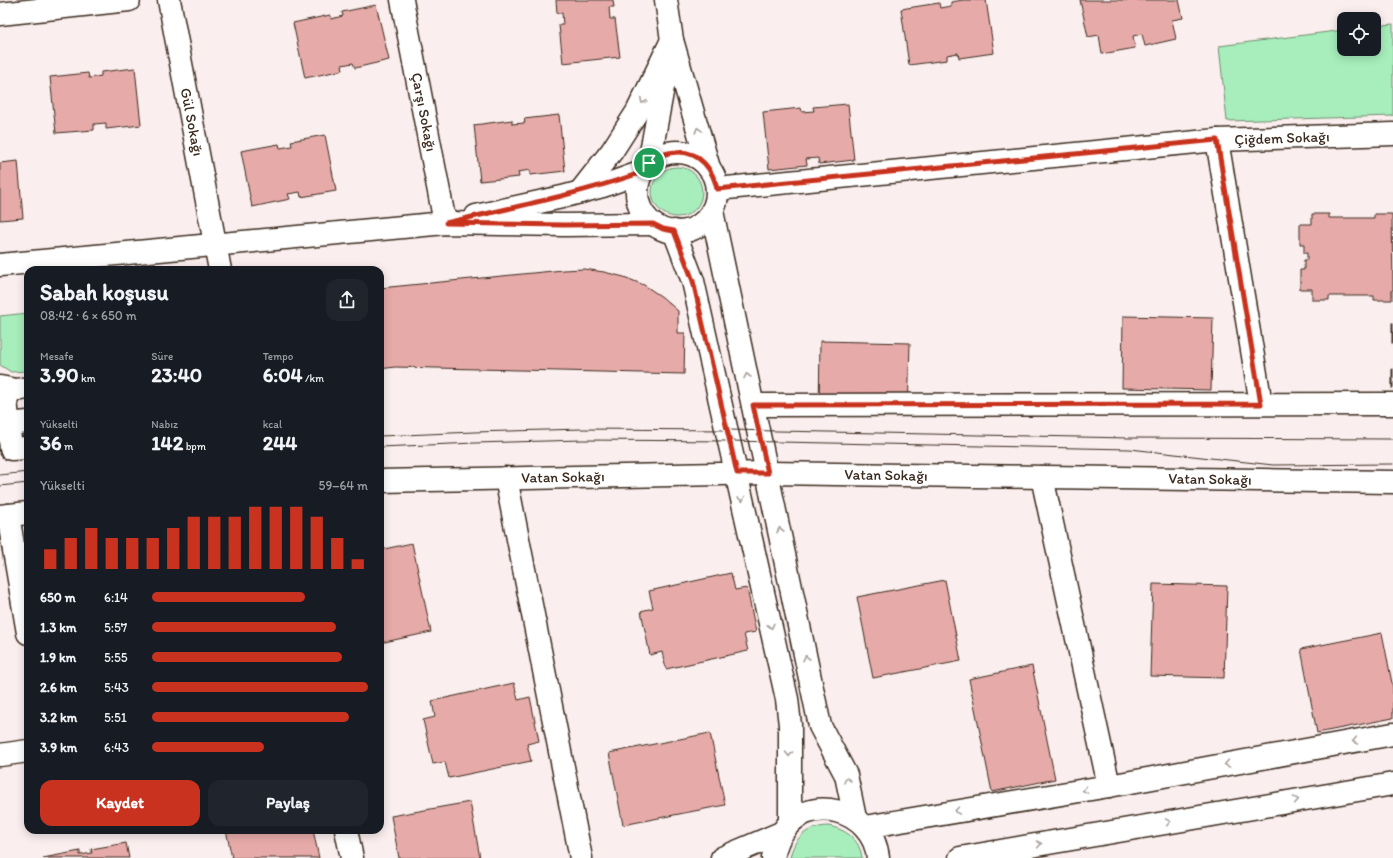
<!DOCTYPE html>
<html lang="tr">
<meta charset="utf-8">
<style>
body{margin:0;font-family:Itim,sans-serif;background:#20242c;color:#f1f3f6;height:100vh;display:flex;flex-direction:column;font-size:15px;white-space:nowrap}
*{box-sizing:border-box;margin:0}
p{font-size:13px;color:#9ea1a6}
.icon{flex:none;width:22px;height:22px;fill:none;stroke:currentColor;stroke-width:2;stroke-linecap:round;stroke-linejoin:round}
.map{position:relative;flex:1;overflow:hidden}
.details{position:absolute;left:24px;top:266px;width:360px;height:568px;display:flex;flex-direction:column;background:#171b24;border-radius:12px;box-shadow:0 2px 10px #0003}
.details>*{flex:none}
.fabs{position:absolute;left:1337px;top:12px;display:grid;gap:8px}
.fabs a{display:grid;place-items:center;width:44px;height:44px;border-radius:8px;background:#171b24;box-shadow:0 2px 10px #0003;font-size:20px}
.pin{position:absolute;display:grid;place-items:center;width:34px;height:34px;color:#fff;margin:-17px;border:2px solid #fff;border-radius:50%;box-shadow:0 1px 4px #0007}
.round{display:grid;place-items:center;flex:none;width:42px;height:42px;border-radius:12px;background:#20242c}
.overview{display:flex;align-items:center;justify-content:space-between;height:68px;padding:0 16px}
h1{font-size:22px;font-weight:700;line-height:30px}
.stats{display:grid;grid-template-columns:repeat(3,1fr);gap:6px;height:68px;padding:4px 16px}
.stats div{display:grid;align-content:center}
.stats b{font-size:20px;font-weight:700}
.stats small{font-size:11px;font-weight:400}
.stats p{font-size:11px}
.chart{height:112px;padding:8px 16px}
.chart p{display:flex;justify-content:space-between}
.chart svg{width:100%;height:72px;margin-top:4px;stroke:#c8321e;stroke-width:6}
.button{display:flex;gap:8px;margin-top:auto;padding:8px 16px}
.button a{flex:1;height:46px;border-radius:12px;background:#c8321e;color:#fff;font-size:16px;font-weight:700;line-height:46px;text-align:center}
.button a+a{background:#20242c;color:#f1f3f6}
ul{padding:0 16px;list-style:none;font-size:13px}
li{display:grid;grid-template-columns:64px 48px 1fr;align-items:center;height:30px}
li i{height:10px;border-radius:5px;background:#c8321e}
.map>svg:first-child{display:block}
.green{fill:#a7eebc;stroke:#718c6d}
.building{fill:#e6aba9;stroke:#3b2a1e}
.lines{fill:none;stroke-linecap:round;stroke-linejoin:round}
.minor-casing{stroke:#3b2a1e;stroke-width:25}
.major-casing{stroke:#3b2a1e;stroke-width:25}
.minor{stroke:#fff;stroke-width:22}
.major{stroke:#fff;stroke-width:22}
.tram{stroke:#3b2a1e;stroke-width:1}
.oneway{stroke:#a79f9a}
.route-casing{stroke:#fff;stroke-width:8}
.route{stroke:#c8321e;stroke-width:5}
.labels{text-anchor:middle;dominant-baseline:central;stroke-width:3;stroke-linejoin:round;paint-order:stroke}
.street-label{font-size:15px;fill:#3b2a1e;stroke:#fff}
</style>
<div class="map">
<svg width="1393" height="858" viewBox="0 0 1393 858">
<rect width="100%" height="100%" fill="#faeeee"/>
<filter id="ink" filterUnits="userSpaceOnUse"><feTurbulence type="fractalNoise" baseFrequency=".025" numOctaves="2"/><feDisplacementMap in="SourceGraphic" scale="8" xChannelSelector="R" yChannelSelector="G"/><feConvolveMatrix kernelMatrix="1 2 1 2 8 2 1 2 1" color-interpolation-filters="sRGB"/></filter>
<g filter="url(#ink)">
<g class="green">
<path d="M1393,24v92l-166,5 -8,-75 125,-16v19h30v-23z"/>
<circle cx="677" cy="192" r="25"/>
<path d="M28,313v58l-17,1 -11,-7v-49z"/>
<path d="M828,826c17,3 32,13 34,32h-72c4,-21 17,-31 38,-32z"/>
</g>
<g class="building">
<path d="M556,0h57l1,7h-5l1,12h5l5,38 -57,6 -4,-38h4l-1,-12h-5z"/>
<path d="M963,0h23l8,53 -35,5 -1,-5 -11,2v5l-38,5 -8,-56 38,-6 1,5 11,-2v-4z"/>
<path d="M1080,0h99l4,18 -11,2 4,19 -31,7 -3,-12 -9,2 2,12 -33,6 -3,-19 -11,2z"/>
<path d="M376,5l13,55 -34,8 -2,-5 -11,2 1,5 -38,8 -12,-55 37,-8 1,4 12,-3 -1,-4z"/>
<path d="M135,68l6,57 -35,4v-6l-12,1v6l-38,3 -6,-56 38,-4 1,5 12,-2v-4z"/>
<path d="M848,104l6,56 -35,4 -1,-6 -12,1 1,6 -38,4 -6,-57 38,-4 1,4 12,-1 -1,-4z"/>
<path d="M559,115l6,56 -35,4v-5l-12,2 1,5 -39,4 -6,-56 38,-5v4l13,-1 -1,-4z"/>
<path d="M325,135l11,56 -35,6 -1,-5 -12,2 2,5 -38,8 -11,-56 38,-7 1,4 12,-2 -1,-5z"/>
<path d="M18,161l5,57 -23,2v-57z"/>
<path d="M1312,214h17v4h45v-4h18l1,76h-1v10h-18v-4h-45v4h-17v-11h-12v-19h4v-10h3v-7h-3v-9h-4v-20h12z"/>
<path d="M584,269l20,3 20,5 20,8 18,12 16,14v22h7l-1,41 -289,-7 -15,2v-81l183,-18z"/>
<path d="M1123,316l90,2 -2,72 -89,-2z"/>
<rect x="1392" y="323" width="1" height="20"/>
<path d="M820,341l90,2 -2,71 -89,-2z"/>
<rect x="1392" y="369" width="1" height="19"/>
<path d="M412,543l19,89 -51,11v-93z"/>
<path d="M731,573l4,17 12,-2 9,44 -12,2 4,17 -82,18 -4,-17 -12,3 -9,-44 12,-3 -4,-17z"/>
<path d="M945,580l16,81 -88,17 -16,-81z"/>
<path d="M1153,584l74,2 -3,92 -74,-2z"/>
<path d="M1382,633l11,55v30l-76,15 -16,-84z"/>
<path d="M1032,666l23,113 -63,13 -23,-113z"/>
<path d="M514,683l4,17 12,-3 9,44 -12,3 4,17 -82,17 -4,-16 -12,2 -10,-44 12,-3 -3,-16z"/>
<path d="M710,733l15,72 -102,20 -14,-72z"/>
<path d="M470,802l10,56h-81l-8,-42z"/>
<path d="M226,830h87l6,28h-87z"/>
<path d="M126,843l3,15h-86l37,-7v4l12,-2 -1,-4z"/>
</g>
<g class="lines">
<g class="minor-casing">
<g id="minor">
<path d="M169,0l51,270"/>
<path d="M402,0l43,223"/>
<path d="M666,0l6,40 37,128"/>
<path d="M0,14l129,-14"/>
<path d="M1217,140l44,264"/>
<circle cx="677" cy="192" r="40"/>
<path d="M649,163l17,-92"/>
<path d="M717,189l500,-49 176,-6"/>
<path d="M580,192l32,-41 25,-39 35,-72"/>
<path d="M712,211l108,515 26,49 9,43"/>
<path d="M476,216l86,-19 41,-11 39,-14"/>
<path d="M674,231l19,50 94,418 3,26v98"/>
<path d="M0,265l445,-42 119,2 89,-1"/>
<path d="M0,387l16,3 12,-2"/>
<path d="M5,389l6,60 17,-1"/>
<path d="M753,405l640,-1"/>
<path d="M8,424l20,-2"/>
<path d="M1042,477l67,309"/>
<path d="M506,478l75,380"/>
<path d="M380,481l388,-8 625,9"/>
<path d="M8,515l20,118"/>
<path d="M0,516l28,-3"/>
<path d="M0,755l28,-4"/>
<path d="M346,830l6,28"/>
</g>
</g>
<g class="major-casing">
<g id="major">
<path d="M865,827l244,-41 284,-52"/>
<path d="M722,858l59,-25"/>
<path d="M773,858c2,-8 3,-16 8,-23 24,-45 93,-26 97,23"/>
<path d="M960,858l433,-74"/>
</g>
</g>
<use href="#minor" class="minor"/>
<use href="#major" class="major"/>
<g class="tram">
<path d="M380,436l94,-4 108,-3 145,1 402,8 264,1"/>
<path d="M380,447l95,-4 107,-3 147,1 401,8 143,16 120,-1"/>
<path d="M0,475l28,-3"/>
<path d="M0,486l28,-3"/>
</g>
</g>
<defs><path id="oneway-chevron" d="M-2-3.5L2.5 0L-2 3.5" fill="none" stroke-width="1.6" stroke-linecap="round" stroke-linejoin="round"/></defs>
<g class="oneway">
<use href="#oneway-chevron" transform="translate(643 101) rotate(117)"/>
<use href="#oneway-chevron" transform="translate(698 130) rotate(-106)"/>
<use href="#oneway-chevron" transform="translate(747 376) rotate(-102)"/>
<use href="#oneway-chevron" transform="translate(742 499) rotate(77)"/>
<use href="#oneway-chevron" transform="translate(780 530) rotate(-102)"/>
<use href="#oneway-chevron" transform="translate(771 626) rotate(77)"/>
<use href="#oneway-chevron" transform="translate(806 658) rotate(-102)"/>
<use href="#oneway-chevron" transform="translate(1355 741) rotate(170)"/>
<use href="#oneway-chevron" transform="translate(789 754) rotate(90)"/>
<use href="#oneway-chevron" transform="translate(1227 764) rotate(170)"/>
<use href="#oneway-chevron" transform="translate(847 780) rotate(-104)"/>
<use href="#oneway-chevron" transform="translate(1085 790) rotate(170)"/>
<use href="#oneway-chevron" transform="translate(1296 800) rotate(-10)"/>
<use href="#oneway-chevron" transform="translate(957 811) rotate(170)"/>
<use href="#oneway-chevron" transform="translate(1168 822) rotate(-10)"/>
<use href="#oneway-chevron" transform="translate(1039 844) rotate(-10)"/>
</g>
</g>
<g class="lines" filter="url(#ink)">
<g class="route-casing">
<path id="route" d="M1217,140l44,264 -508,1 15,68h-31l-44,-192 -19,-50 -11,-2 -10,-5 -89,1 -118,-2c64,-15 129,-28 191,-49 6,-2 7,-6 11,-10 8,-8 20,-12 31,-12 21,0 34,18 38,37z"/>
</g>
<use href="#route" class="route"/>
</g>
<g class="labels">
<g class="street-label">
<text transform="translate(424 112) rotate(79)">Çarşı Sokağı</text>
<text transform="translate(192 122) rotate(79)">Gül Sokağı</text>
<text transform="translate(1282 138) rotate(-2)">Çiğdem Sokağı</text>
<text transform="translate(886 475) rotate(1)">Vatan Sokağı</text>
<text transform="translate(563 477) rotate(-1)">Vatan Sokağı</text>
<text transform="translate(1210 479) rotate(1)">Vatan Sokağı</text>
</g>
</g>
</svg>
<div class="fabs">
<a><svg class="icon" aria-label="locate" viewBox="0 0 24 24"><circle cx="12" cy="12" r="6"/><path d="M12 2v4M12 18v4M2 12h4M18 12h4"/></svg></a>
</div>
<div class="pin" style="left:649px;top:163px;background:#1e9e55"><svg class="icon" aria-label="arrive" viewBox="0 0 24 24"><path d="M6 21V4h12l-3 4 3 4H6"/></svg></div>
<section class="details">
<div class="overview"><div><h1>Sabah koşusu</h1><p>08:42 · 6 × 650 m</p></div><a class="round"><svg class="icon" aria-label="share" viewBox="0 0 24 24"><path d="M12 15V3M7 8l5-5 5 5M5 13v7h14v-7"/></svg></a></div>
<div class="stats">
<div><p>Mesafe</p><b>3.90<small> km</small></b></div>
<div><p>Süre</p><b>23:40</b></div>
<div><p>Tempo</p><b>6:04<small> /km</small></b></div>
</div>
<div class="stats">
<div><p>Yükselti</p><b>36<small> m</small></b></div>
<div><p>Nabız</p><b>142<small> bpm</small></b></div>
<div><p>kcal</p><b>244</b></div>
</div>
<div class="chart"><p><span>Yükselti</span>59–64 m</p>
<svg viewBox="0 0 160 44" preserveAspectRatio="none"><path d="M5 44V32M15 44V25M25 44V19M35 44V25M45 44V25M55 44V25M65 44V19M75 44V12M85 44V12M95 44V12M105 44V6M115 44V6M125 44V6M135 44V12M145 44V25M155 44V38"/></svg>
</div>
<ul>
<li><b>650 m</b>6:14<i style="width:71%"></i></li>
<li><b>1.3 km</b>5:57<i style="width:85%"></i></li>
<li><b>1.9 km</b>5:55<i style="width:88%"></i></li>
<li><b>2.6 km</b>5:43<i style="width:100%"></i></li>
<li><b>3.2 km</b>5:51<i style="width:91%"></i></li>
<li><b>3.9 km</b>6:43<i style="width:52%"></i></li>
</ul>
<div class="button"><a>Kaydet</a><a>Paylaş</a></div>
</section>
</div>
